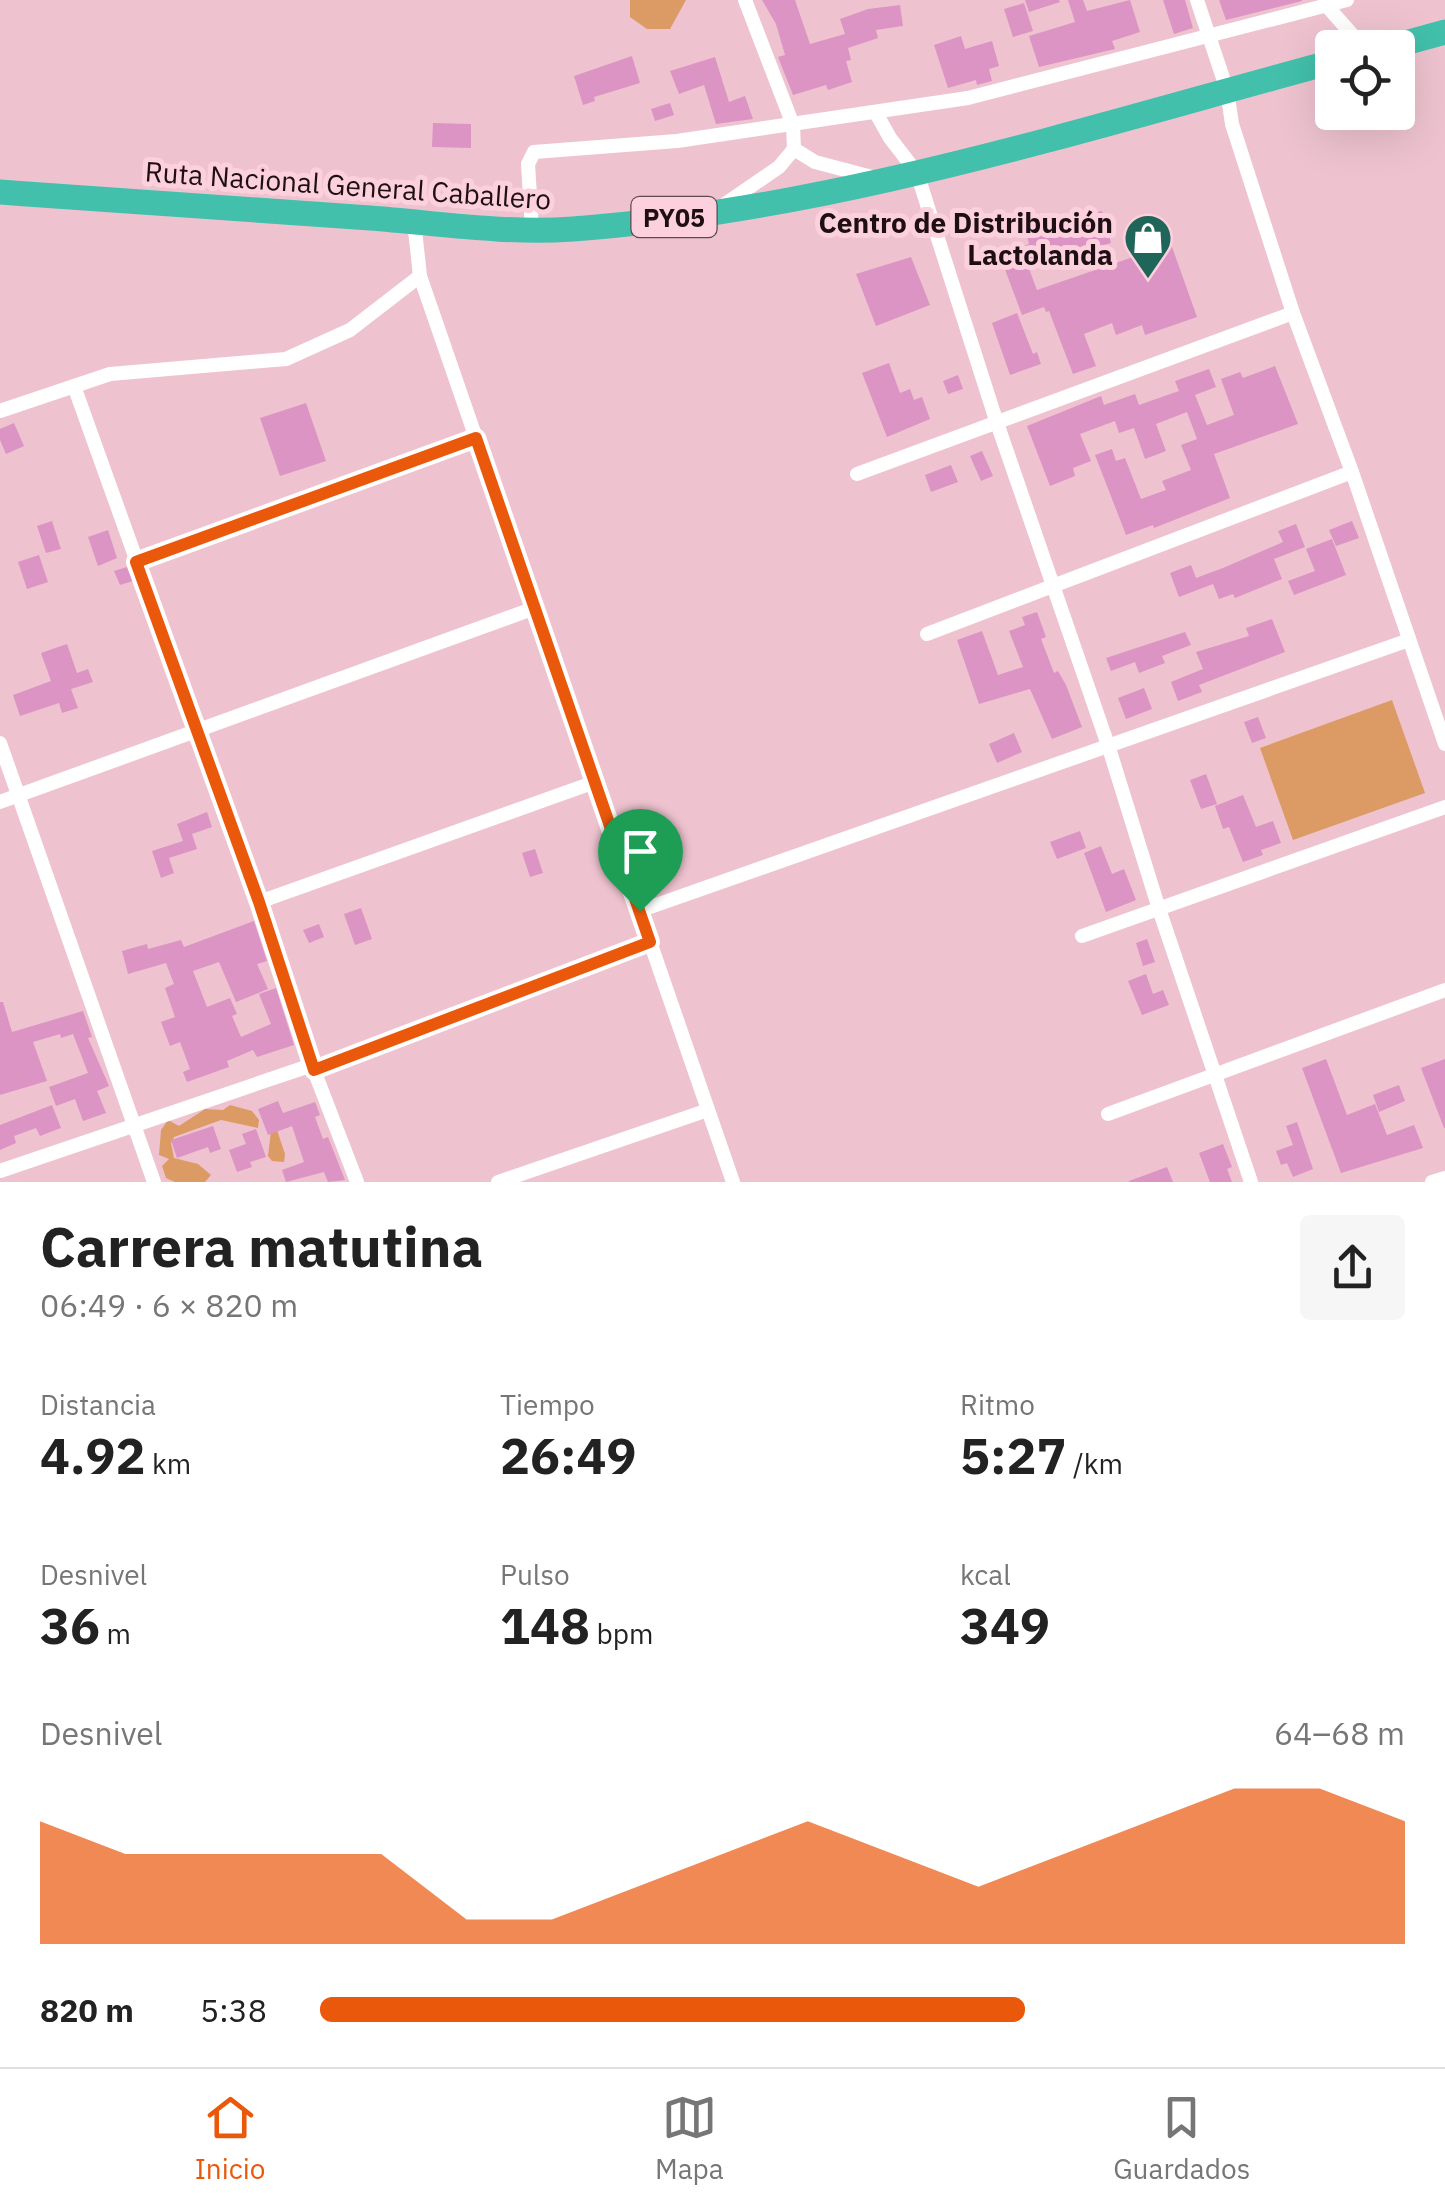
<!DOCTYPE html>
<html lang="es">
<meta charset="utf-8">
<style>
body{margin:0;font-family:"IBM Plex Sans",sans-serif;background:#f6f6f6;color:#222;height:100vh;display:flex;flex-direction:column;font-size:38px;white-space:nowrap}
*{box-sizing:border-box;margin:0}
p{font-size:32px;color:#767676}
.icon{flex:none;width:55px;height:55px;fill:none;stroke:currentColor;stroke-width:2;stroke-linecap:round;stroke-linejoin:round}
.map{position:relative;height:1182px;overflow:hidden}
.sheet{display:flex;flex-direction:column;background:#fff;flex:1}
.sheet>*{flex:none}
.fabs{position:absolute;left:1315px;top:30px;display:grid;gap:20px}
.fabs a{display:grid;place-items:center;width:100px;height:100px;border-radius:10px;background:#fff;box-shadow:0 10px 40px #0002;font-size:50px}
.pin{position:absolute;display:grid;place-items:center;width:85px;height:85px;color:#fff;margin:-102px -42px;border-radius:50% 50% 50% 0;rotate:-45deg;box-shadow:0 0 10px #0007}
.pin .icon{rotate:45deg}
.round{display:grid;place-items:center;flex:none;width:105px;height:105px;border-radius:10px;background:#f6f6f6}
.headline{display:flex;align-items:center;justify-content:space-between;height:170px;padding:0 40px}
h1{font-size:55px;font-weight:700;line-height:75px}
.figures{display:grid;grid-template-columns:repeat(3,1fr);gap:15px;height:170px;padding:10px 40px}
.figures div{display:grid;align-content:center}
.figures b{font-size:50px;font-weight:700}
.figures small{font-size:28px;font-weight:400}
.figures p{font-size:28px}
.chart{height:280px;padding:20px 40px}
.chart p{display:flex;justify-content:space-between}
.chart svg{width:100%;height:180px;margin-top:10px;fill:#ea580c;opacity:.7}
ul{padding:0 40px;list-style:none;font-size:32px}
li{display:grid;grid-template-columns:160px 120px 1fr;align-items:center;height:75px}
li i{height:25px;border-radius:12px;background:#ea580c}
.menu{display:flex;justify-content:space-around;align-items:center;height:140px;border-top:2px solid #e0e0e0;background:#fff;font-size:28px;color:#767676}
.menu a{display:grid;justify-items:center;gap:5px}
.menu .active{color:#ea580c}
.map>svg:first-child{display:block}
.green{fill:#dc9b65}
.building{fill:#db94c4}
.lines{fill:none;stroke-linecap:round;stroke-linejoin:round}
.street{stroke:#fff;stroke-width:14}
.highway{stroke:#42c0ab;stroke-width:25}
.route-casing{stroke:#fff;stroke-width:20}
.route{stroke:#ea580c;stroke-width:12}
.labels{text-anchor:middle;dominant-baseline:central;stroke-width:10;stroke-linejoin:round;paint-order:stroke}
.shield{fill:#fcd0dc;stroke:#60494f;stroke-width:2.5}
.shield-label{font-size:25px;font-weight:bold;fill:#1d0f13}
.street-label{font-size:28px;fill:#1d0f13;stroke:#fcd0dc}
.poi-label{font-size:28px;font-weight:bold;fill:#1d0f13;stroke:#fcd0dc;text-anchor:end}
</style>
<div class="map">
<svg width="1445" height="1182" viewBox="0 0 1445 1182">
<rect width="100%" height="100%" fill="#eec3cf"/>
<g class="green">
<path d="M630,0h56l-16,29h-23l-17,-12z"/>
<path d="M1392,700l33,93 -132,47 -33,-92z"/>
<path d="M230,1105l22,6 7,9 -1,8 -37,-8 -47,17 -3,6 3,15 24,6 13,11 -6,7h-30l-9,-4 -4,-12 7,-7 -10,-4 2,-25 7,-10 11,6 26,-17 18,1z"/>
<path d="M277,1130l8,24 -1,8 -12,-1 -4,-5 3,-25z"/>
</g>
<g class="building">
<path d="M762,0h33l15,44 35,-10 -5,-15 28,-10 32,-4 3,21 -27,4 2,8 -30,10 3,12 -5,1 6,21 -24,8 -2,-5 -33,10 -15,-38 7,-2 -9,-31z"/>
<path d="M1025,0h34l1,2 -31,10z"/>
<path d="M1068,0h15l4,11 43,-11 10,32 -28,9 3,8 -76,18 -10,-31 46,-14z"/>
<path d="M1163,0h22l8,28 -19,6z"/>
<path d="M1219,0h83v1l-76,19z"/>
<path d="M1024,3l9,28 -20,6 -9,-28z"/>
<path d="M961,36l4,13 27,-8 7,25 -10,3 3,12 -15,4 -1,-5 -28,8 -14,-43z"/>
<path d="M632,56l8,27 -46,14 1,4 -12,4 -9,-29z"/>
<path d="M715,57l14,45 16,-6 8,23 -37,5 -12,-39 -25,9 -9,-23z"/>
<path d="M670,103l4,12 -19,6 -4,-12z"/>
<path d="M433,123l38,1v24l-39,-1z"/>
<path d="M1102,211l9,32 -83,23 9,24 134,-46 26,73 -52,18 -3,-10 -26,10 -4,-12 -28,11 12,32 -23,8 -24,-63 -3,1 -2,-5 -22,8 -22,-59 29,-12 -3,-12z"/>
<path d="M911,257l19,48 -54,21 -20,-52z"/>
<path d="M1017,313l16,41 4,-2 4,12 -31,11 -18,-52z"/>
<path d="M889,363l11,30 10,-4 4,11 8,-3 8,22 -43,18 -25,-64z"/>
<path d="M1275,366l23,58 -84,30 16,44 -76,30 -1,-3 -27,10 -31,-80 17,-6 4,12 9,-3 16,41 25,-9 -4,-9 29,-11 -10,-25 16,-6 -10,-27 -31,12 10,27 -21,8 -11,-31 -15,5 -4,-12 -35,13 11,27 -18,7 2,8 -25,10 -23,-60 74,-30 3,9 31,-11 4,11 40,-14 -4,-10 34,-12 7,18 -21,8 12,30 27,-10 -13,-36 19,-7 3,6z"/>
<path d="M958,375l5,14 -15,5 -5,-13z"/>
<path d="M306,403l20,58 -46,15 -20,-58z"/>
<path d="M14,423l10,23 -18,8 -6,-14v-11z"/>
<path d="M982,451l11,25 -12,5 -11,-25z"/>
<path d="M951,465l7,17 -27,10 -6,-17z"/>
<path d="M52,521l9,28 -15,4 -9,-27z"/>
<path d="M1352,521l7,17 -23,8 -7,-16z"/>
<path d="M1296,524l9,23 -31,12 8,20 -47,19 -2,-4 -14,5 -6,-15 -34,13 -9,-24 21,-8 5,13 27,-10 60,-26 -5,-11z"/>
<path d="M108,530l9,28 -19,8 -10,-29z"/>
<path d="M1332,539l14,36 -52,20 -6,-14 27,-10 -9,-22z"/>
<path d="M39,555l9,27 -21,7 -9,-27z"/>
<path d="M127,567l6,14 -13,4 -6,-14z"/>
<path d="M1037,612l9,25 -5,2 13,34 4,-2 8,14 16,42 -30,12 -22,-50 -51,15 -22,-64 25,-9 16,44 25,-8 -14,-36 16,-6 -3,-8z"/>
<path d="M1272,619l13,33 -86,33 3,7 -24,9 -7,-19 32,-13 -7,-17 53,-16 -3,-8z"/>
<path d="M1185,632l6,13 -29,11 3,7 -26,10 -4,-11 -24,9 -5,-13z"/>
<path d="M67,644l10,29 11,-4 5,13 -22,7 7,19 -16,5 -3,-10 -39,13 -7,-21 38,-14 -10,-28z"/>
<path d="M1144,688l8,21 -26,10 -8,-21z"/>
<path d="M1258,717l8,21 -14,5 -8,-21z"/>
<path d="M1014,733l8,19 -25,11 -8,-19z"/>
<path d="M1206,774l11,30 -16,5 -11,-29z"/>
<path d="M1243,795l13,32 17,-6 8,22 -20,7 2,5 -20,7 -14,-35 -6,2 -8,-23z"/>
<path d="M207,812l5,15 -20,7 5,15 -28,9 5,15 -13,5 -9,-27 31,-10 -6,-17z"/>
<path d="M1080,831l6,17 -29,11 -7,-17z"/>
<path d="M1101,846l11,28 12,-5 12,31 -30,12 -22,-59z"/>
<path d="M535,849l8,24 -13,4 -8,-24z"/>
<path d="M361,908l11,31 -17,6 -11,-31z"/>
<path d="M254,921l13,40 -10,3 11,25 -32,13 -17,-40 -26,9 14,36 23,-9 7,16 -5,2 9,21 30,-13 -12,-30 17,-6 18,57 -37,12 -4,-7 -26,11 2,6 -42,15 -4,-10 7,-3 -10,-27 -10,4 -9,-24 14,-5 -10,-29 9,-4 -8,-21 -38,11 -6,-23 25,-7 1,5 33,-9 3,7z"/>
<path d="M319,924l5,13 -15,6 -6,-13z"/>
<path d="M1147,939l8,23 -12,4 -7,-23z"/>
<path d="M1146,974l7,20 10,-4 6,15 -27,10 -14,-34z"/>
<path d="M0,1002h3l9,30 71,-21 9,26 -4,1 21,48 -12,5 9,22 -23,8 -8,-22 -19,7 -7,-19 39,-14 -15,-39 -12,4 -1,-4 -27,8 14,39 -47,14z"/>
<path d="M1326,1059l21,56 28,-11 12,31 27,-10 9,23 -82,25 -39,-105z"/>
<path d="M1445,1059v69h-1l-23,-60z"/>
<path d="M1399,1085l6,16 -26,11 -6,-17z"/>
<path d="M278,1101l5,12 32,-11 5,13 -5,2 8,22 5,-2 17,43 -17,2 -4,-10 -38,10 -4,-12 22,-8 -12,-36 -24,9 -10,-26z"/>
<path d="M52,1105l9,23 -21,8 -4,-8 -22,8 2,7 -16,7v-25z"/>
<path d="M1297,1122l16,47 -20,8 -6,-14 -6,2 -5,-14 17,-6 -7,-19z"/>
<path d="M213,1126l8,23 -11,4 -2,-6 -31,11 -6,-18z"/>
<path d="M256,1129l10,28 -16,5 2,5 -15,5 -8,-22 17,-6 -4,-10z"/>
<path d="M1223,1144l9,23 -5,2 5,13h-22l-11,-29z"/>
<path d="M1167,1167l6,15h-44v-1z"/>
</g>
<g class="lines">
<g class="street">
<path d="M1197,0l30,90 5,34 61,189 59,159 93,272"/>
<path d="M1326,5l38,43"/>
<path d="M876,113l14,25 27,35 79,247 113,328 50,161 92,273"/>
<path d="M794,149l21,13 57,15"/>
<path d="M725,204l54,-37 15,-18 -1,-24 -48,-125"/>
<path d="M414,221l6,55 313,906"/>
<path d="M532,229l-4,-65 6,-12 143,-11 291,-43 379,-98"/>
<path d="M74,386l185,516 53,163 45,117"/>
<path d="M0,411l110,-37 176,-15 64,-29 70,-54"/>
<path d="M857,474l436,-161"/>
<path d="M136,562l340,-124"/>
<path d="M927,634l425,-162"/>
<path d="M0,743l154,439"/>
<path d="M0,802l535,-194"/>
<path d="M259,902l336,-120"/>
<path d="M639,911l770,-271"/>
<path d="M1082,936l363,-129"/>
<path d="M314,1070l336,-128"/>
<path d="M1108,1114l337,-124"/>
<path d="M0,1171l312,-106"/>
<path d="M498,1182l210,-72"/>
<path d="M1432,1182l13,-4"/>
</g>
<g class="highway">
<path d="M1387,48l58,-16"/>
<path d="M0,192c123,9 246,17 370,26 67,5 135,16 203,11 259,-19 510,-100 759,-167"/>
</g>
</g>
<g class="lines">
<g class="route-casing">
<path id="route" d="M476,438l174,504 -336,128 -55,-168 -123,-340z"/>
</g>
<use href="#route" class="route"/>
</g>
<defs>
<g id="shop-pin" transform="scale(2.5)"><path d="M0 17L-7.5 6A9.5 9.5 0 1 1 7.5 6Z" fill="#1f6559" stroke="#fcd0dc"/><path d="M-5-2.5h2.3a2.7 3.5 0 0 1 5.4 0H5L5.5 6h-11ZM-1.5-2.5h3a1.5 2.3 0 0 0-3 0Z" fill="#fff"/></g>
</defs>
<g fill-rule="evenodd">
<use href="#shop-pin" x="1148" y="238"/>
</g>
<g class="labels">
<rect class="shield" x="631.5" y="197" width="85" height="40" rx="8"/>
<g class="shield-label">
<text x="674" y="217">PY05</text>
</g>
<g class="street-label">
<text transform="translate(348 185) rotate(4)">Ruta Nacional General Caballero</text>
</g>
<g class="poi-label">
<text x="1113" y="222">Centro de Distribución<tspan x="1113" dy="32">Lactolanda</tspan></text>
</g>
</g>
</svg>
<div class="fabs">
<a><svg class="icon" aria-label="locate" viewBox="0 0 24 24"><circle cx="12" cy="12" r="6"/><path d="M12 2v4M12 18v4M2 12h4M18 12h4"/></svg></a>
</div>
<div class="pin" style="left:640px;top:911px;background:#1e9e55"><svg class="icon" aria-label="arrive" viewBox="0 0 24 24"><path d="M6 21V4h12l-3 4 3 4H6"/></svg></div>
</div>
<section class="sheet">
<div class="headline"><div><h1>Carrera matutina</h1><p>06:49 · 6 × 820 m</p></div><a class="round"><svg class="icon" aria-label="share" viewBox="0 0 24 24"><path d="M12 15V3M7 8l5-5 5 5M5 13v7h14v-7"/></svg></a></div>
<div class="figures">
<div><p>Distancia</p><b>4.92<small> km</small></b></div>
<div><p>Tiempo</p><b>26:49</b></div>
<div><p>Ritmo</p><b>5:27<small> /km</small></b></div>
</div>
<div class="figures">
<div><p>Desnivel</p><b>36<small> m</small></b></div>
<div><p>Pulso</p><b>148<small> bpm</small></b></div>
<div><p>kcal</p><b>349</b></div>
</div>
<div class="chart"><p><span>Desnivel</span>64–68 m</p>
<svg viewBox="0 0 160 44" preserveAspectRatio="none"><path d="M0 44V14L10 22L20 22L30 22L40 22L50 38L60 38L70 30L80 22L90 14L100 22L110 30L120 22L130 14L140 6L150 6L160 14V44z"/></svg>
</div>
<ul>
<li><b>820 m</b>5:38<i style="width:65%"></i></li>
</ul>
</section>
<nav class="menu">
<a class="active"><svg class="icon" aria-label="home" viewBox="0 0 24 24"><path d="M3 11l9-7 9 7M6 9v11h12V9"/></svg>Inicio</a>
<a><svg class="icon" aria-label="map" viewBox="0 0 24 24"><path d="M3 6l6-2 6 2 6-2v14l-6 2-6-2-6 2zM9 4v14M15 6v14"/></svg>Mapa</a>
<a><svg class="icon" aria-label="saved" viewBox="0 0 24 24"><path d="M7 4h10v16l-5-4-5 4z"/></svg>Guardados</a>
</nav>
